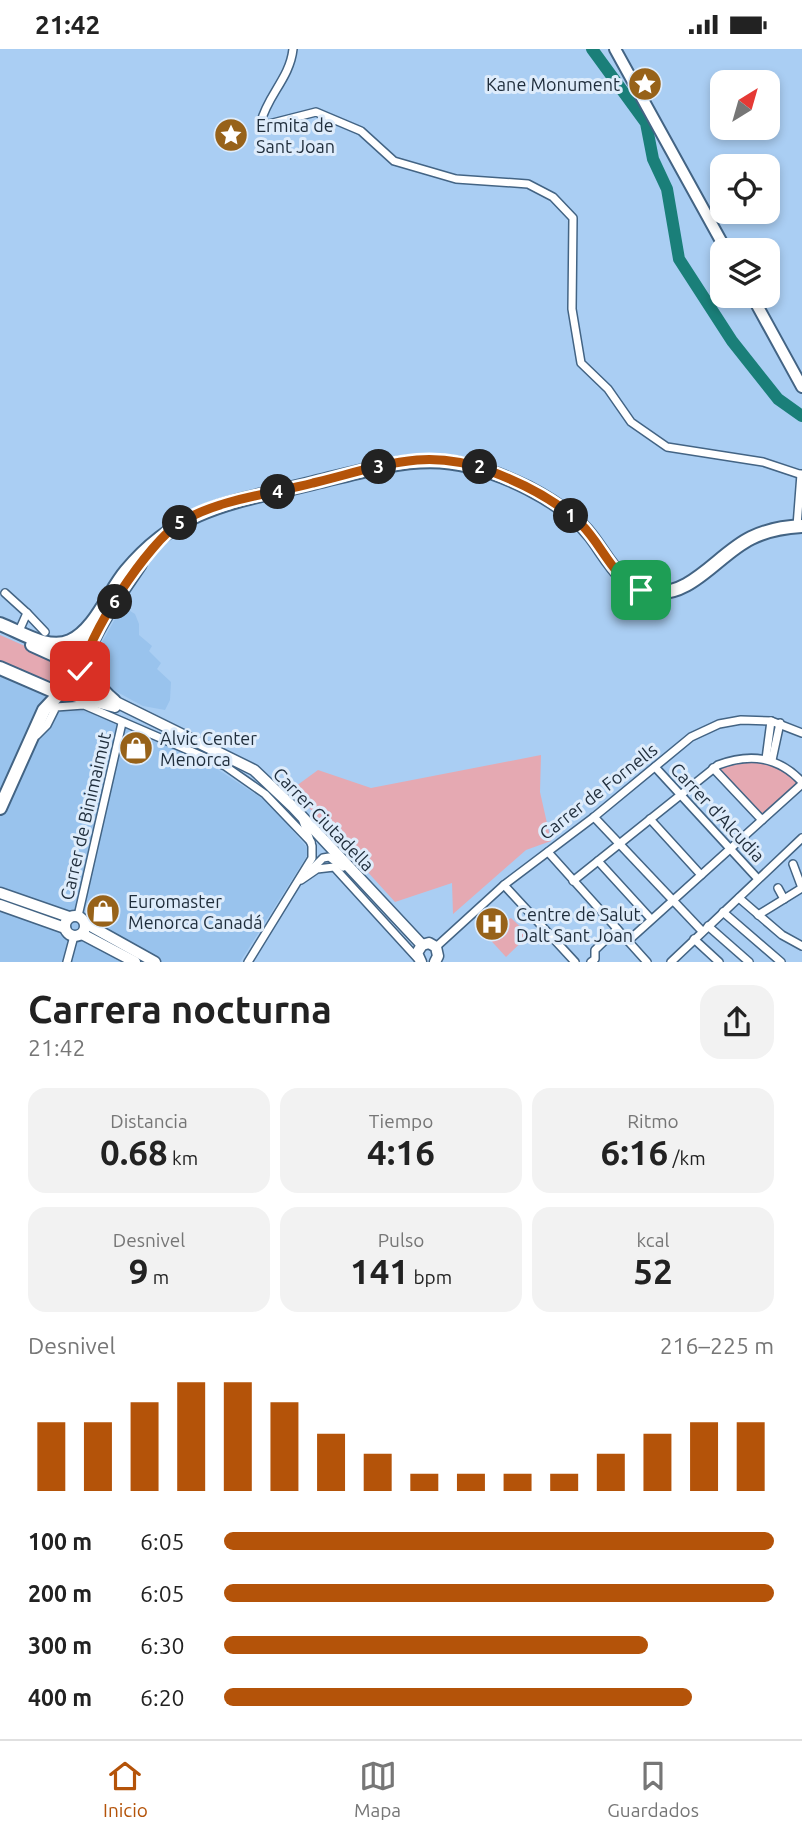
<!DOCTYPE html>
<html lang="es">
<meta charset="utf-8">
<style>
body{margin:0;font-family:Ubuntu,sans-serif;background:#f2f2f2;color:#222;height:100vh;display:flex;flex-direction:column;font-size:26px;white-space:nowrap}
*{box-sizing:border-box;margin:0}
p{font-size:23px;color:#767676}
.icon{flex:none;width:38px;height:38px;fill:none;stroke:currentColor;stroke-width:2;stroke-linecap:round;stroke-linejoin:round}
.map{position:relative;height:913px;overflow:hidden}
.panel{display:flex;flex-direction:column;background:#fff;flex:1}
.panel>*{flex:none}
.needle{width:46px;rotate:37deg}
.buttons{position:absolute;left:710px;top:21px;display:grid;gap:14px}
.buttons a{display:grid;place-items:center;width:70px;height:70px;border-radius:14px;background:#fff;box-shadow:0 4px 10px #0003;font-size:35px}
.pin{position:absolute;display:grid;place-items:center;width:60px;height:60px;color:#fff;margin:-30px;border-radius:14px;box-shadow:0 4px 10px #0006}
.km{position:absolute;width:35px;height:35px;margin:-18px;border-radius:50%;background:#222;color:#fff;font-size:19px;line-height:35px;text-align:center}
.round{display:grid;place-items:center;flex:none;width:74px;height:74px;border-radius:21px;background:#f2f2f2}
.head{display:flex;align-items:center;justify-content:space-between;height:119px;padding:0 28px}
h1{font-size:38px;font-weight:700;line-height:52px}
.metrics{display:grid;grid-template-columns:repeat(3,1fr);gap:10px;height:119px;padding:7px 28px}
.metrics div{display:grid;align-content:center;border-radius:18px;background:#f2f2f2;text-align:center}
.metrics b{font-size:35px;font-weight:700}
.metrics small{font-size:19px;font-weight:400}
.metrics p{font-size:19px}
.chart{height:196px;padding:14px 28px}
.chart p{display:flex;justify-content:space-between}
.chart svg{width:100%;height:126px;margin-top:7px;stroke:#b45309;stroke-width:6}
ul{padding:0 28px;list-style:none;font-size:23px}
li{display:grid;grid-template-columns:112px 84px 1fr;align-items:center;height:52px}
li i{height:18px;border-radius:9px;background:#b45309}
.status{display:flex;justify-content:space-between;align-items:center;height:49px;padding:0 35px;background:#fff;direction:ltr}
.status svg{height:19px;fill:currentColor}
.menu{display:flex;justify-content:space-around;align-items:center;height:98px;border-top:2px solid #e0e0e0;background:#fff;font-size:19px;color:#767676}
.menu a{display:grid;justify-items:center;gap:4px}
.menu .current{color:#b45309}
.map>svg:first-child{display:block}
.built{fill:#99c3ed}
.green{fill:#e5a9b2}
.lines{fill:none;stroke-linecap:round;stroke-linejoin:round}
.river{stroke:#1a7f79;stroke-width:12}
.minor-casing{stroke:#436484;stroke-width:10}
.tertiary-casing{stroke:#436484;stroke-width:13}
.secondary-casing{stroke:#436484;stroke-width:14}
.primary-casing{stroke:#436484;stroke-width:16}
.minor{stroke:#fff;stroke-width:7}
.tertiary{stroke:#fff;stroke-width:10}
.secondary{stroke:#fff;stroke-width:10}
.primary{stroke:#fff;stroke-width:12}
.route-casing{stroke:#fff;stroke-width:14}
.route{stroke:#b45309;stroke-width:9}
.labels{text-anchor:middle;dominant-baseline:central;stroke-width:6;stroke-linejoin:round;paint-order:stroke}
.poi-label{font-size:18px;fill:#1f2d3b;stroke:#deecfb;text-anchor:start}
.street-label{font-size:18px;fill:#1f2d3b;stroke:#deecfb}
</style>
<div class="status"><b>21:42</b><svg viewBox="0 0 49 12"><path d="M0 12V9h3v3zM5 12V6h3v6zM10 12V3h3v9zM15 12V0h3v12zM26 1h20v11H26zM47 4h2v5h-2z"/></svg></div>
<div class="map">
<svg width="802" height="913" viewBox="0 0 802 913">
<rect width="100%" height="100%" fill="#aacef3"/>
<g class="built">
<path d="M122,557l13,8 4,10v11l13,11 -3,5 12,12 -4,6 14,13 -1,18 -5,10 -22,-4 -39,-21 -11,-26z"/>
<path d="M0,625l214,93 55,36 41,48 -70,111h-240z"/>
</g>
<g class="green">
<path d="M0,586l68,30 9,11 -5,12 -6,2 -66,-26z"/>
<path d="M541,706l-1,37 11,49 -25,9 -73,64 -1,-31 -57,19 -103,-113 26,-19 53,18z"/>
<path d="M754,710l27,8 18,16 -37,34 -45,-49z"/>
<path d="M511,869l18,17 -23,22 -21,-23z"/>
</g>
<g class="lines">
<path class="river" d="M592,0l54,74 7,36 14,30 12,70 53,82 46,58 24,17"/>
<g class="minor-casing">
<g id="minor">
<path d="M293,0c-3,29 -26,47 -32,73l8,2 47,-12 45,19 33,30 62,18 72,5 25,13 20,21 -1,91 9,54 27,26 23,33 36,25 96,15 39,13"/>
<path d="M797,477l4,-52"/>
<path d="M5,544l22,20 -8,18"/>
<path d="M27,564l18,19"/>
<path d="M37,686l10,-10 9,-18 28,-2 141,61 40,28 46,48"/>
<path d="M766,710l5,-38"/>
<path d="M772,711l8,-37"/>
<path d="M655,718l103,112"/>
<path d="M713,719l49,52"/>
<path d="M594,768l108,114"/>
<path d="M650,770l51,56"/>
<path d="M548,803l99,110"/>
<path d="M598,812l53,58"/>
<path d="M793,815l9,24"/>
<path d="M311,821l12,-12 6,-1 14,10"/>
<path d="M301,831l16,-11 17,-2 83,91"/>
<path d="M573,832l145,-116c32,-12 60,-9 84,17"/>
<path d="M504,836l71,77"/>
<path d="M778,839l6,11"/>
<path d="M739,849l43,37 20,11"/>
<path d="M723,863l58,50"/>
<path d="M758,866l44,-27"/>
<path d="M78,867l44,-193"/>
<path d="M708,877l41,36"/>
<path d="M694,890l25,23"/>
<path d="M628,892l174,-157"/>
<path d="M436,898l68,-62 90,-68 97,-80 28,-13 22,-4 30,1 31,12"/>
<path d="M67,913l7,-26"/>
<path d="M248,913l64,-104v-12l-10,-28"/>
<path d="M591,913l4,-3v-9l22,-21"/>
<path d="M671,913l131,-124"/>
</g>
</g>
<g class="tertiary-casing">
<g id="tertiary">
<path d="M81,627l33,25 140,69 39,37 129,138"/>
<path d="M69,646l46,12"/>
<path d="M0,844l69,24"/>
<path d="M0,856l65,23"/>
<circle cx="75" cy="877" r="10"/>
<path d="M85,874l70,39"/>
<path d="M82,885l53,28"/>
<path d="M422,896l7,-2 7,4 2,9 -3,6"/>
<path d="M421,913l-4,-9 5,-8"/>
</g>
</g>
<g class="secondary-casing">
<g id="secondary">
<path d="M615,0l111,201"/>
<path d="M752,247l50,91"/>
</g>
</g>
<g class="primary-casing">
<g id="primary">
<path d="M0,575c21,8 48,27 70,17 25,-11 39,-50 56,-70 54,-65 110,-69 187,-88 88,-21 129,-38 215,5 23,12 47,27 63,48 17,22 29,51 60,56 40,6 67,-38 100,-54 16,-8 33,-11 51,-12"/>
<path d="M32,596l42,19 7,11"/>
<path d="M91,602c-4,21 7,37 23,50"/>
<path d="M56,606l9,-1 18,-14"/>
<path d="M0,619l60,26 13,-1c12,-11 9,-31 16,-45 13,-30 33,-57 51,-84"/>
<path d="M0,759l44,-98 15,-16"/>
</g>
</g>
<use href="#minor" class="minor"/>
<use href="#tertiary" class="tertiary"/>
<use href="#secondary" class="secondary"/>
<use href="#primary" class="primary"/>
</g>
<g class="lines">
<g class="route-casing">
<path id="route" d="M80,622l1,4c4,-37 68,-134 100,-153 38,-23 90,-28 132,-39 34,-8 69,-20 104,-23 25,-2 49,2 73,11 32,12 66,29 91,53 22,22 31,53 60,66"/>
</g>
<use href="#route" class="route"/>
</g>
<defs>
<g id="sight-disc" transform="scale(1.75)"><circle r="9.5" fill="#976219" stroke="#deecfb"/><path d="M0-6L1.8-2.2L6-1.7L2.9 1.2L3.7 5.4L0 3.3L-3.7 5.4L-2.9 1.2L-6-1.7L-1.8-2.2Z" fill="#fff"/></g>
<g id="shop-disc" transform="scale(1.75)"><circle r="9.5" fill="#976219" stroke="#deecfb"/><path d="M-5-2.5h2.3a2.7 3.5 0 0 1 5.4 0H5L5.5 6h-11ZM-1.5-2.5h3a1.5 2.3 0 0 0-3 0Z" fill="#fff"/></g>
<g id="hospital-disc" transform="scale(1.75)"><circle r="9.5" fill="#976219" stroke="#deecfb"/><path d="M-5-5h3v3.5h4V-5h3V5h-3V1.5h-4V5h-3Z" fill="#fff"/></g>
</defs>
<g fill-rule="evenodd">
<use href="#sight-disc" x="645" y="35"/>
<use href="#sight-disc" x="231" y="86"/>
<use href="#shop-disc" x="136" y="699"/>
<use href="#shop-disc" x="103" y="862"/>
<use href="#hospital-disc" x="492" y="875"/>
</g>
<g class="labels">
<g class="poi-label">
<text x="620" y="35" text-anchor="end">Kane Monument</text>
<text x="256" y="76">Ermita de<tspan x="256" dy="21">Sant Joan</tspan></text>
<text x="160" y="689">Alvic Center<tspan x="160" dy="21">Menorca</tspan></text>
<text x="128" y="852">Euromaster<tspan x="128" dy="21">Menorca Canadá</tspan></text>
<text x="516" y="865">Centre de Salut<tspan x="516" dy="21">Dalt Sant Joan</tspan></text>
</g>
<g class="street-label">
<text transform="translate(598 742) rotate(-38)">Carrer de Fornells</text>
<text transform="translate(718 763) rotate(47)">Carrer d'Alcudia</text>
<text transform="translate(85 767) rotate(-77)">Carrer de Binimaimut</text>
<text transform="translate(324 770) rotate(46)">Carrer Ciutadella</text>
</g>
</g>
</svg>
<div class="buttons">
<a><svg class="needle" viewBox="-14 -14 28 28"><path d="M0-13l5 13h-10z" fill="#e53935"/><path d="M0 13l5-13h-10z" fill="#767676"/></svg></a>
<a><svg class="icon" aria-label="locate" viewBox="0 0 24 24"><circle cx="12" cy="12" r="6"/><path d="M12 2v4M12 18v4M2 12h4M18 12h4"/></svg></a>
<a><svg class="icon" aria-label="layers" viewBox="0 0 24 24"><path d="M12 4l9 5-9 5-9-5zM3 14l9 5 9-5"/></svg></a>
</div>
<div class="pin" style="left:641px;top:541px;background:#1e9e55"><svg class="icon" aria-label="arrive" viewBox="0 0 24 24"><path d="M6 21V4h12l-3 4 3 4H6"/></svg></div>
<div class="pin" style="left:80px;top:622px;background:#d93025"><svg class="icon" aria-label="check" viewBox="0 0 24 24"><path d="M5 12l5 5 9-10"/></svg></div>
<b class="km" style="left:571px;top:467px">1</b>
<b class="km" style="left:480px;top:418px">2</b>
<b class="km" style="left:379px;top:418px">3</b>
<b class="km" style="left:278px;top:443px">4</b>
<b class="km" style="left:180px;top:474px">5</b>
<b class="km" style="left:115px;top:553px">6</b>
</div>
<section class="panel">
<div class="head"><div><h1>Carrera nocturna</h1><p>21:42</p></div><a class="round"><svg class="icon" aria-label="share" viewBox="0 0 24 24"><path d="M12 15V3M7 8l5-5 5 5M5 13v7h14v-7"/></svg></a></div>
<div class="metrics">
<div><p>Distancia</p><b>0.68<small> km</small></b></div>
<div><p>Tiempo</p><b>4:16</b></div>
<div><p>Ritmo</p><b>6:16<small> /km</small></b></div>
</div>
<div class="metrics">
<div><p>Desnivel</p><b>9<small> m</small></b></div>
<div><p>Pulso</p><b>141<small> bpm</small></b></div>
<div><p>kcal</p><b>52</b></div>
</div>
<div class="chart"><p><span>Desnivel</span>216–225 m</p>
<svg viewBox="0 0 160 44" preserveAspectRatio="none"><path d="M5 44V20M15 44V20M25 44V13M35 44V6M45 44V6M55 44V13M65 44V24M75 44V31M85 44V38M95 44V38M105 44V38M115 44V38M125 44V31M135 44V24M145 44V20M155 44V20"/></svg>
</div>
<ul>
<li><b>100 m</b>6:05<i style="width:100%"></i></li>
<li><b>200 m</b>6:05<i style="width:100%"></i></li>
<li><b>300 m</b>6:30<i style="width:77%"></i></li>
<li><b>400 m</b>6:20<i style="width:85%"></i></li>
</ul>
</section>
<nav class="menu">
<a class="current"><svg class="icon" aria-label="home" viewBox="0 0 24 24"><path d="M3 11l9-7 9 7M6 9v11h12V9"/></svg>Inicio</a>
<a><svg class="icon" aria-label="map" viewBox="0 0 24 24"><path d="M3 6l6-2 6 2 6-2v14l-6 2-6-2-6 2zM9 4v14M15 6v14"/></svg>Mapa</a>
<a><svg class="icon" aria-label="saved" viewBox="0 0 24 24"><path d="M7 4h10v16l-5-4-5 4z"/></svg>Guardados</a>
</nav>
